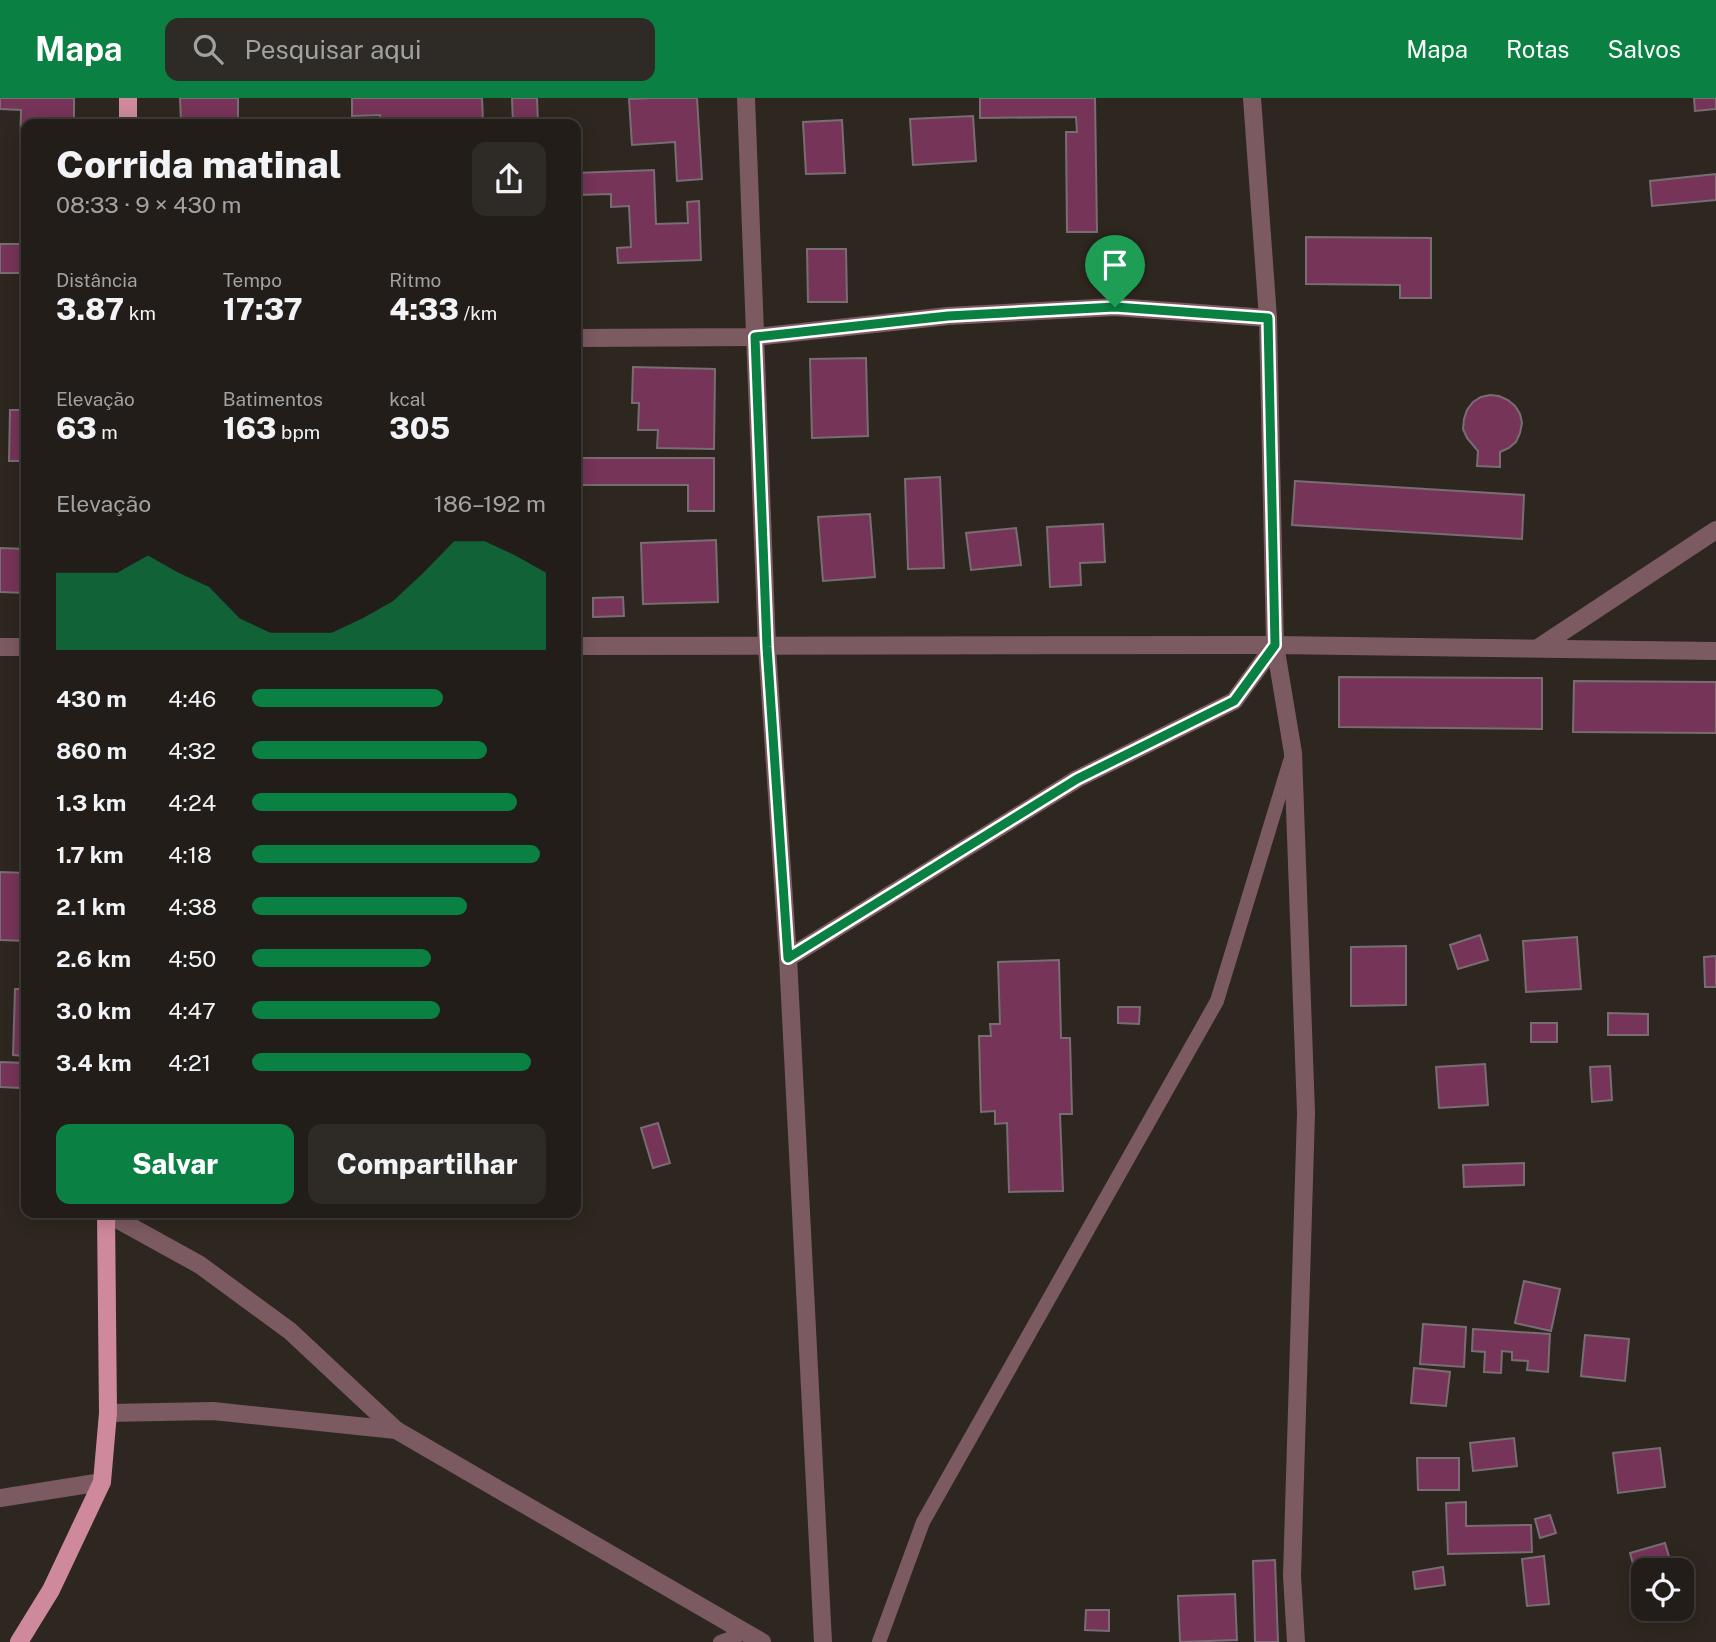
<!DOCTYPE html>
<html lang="pt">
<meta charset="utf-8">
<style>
body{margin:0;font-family:"Public Sans",sans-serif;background:#2e2a25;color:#f1f3f6;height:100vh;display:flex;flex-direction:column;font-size:26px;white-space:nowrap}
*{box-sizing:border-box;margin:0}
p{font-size:23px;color:#a2a2a2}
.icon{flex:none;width:38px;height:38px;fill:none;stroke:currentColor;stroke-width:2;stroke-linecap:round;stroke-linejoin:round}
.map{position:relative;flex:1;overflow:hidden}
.details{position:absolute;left:21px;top:21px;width:560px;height:1099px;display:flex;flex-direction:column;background:#221d18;border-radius:14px;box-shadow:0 4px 18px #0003,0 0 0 2px #3f3b37}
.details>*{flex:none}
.controls{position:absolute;left:1631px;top:1460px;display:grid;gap:14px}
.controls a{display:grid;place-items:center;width:63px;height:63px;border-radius:14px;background:#221d18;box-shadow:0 4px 18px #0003,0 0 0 2px #3f3b37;font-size:35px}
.pin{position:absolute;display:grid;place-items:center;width:60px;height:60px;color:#fff;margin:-72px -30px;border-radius:50% 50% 50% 0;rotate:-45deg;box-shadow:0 0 7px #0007}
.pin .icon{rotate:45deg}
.round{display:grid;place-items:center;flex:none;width:74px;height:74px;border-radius:14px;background:#2e2a25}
.summary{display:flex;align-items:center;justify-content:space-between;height:119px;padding:0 35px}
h1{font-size:38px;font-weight:800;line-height:52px}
.stats{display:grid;grid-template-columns:repeat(3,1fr);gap:10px;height:119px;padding:7px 35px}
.stats div{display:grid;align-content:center}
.stats b{font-size:30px;font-weight:800}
.stats small{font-size:19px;font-weight:400}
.stats p{font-size:19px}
.chart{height:196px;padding:14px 35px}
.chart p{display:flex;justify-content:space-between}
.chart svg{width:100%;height:126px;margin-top:7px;fill:#0b8043;opacity:.7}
.primary-button{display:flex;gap:14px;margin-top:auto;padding:14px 35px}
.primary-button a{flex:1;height:80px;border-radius:14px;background:#0b8043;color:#fff;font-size:28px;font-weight:800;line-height:80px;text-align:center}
.primary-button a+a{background:#2e2a25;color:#f1f3f6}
ul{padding:0 35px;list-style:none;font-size:23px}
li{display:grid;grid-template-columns:112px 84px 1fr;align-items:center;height:52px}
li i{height:18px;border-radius:9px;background:#0b8043}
header{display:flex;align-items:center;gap:42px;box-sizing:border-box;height:98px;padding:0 35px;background:#0b8043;color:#fff}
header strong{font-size:33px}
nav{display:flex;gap:38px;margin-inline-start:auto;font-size:24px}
.search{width:490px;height:63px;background:#2e2a25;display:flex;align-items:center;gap:18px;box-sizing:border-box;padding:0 24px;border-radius:14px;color:#a2a2a2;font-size:26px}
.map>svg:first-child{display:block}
.building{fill:#763458;stroke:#786d72;stroke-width:2}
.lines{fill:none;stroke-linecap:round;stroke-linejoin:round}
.service{stroke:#7c5a62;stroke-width:14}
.minor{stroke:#7c5a62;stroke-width:18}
.primary{stroke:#ce899c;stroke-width:18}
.route-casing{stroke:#fff;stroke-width:14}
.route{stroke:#0b8043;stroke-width:9}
</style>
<header>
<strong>Mapa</strong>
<div class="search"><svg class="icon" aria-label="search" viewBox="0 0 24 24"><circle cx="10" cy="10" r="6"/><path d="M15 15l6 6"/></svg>Pesquisar aqui</div>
<nav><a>Mapa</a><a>Rotas</a><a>Salvos</a></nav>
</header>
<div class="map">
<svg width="1716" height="1544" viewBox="0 0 1716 1544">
<rect width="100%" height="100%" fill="#2e2720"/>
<g class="building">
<path d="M0,0h74v26h-48v28h-6l1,-42 -21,-1z"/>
<path d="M180,0h58v23l-57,1z"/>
<path d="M352,0h130l1,23 -103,2v-8l-28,1z"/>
<path d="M512,0h25l1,26h-25z"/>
<path d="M652,0h45l5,81 -25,2 -2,-39 -43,3 -3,-46z"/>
<path d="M980,0h115l2,134h-30l-1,-100h11l-1,-15 -96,1z"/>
<path d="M1694,0h22v11l-21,2z"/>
<path d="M973,18l3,45 -63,4 -3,-46z"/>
<path d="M842,22l3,53 -39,1 -3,-52z"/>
<path d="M654,72l2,54 32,-1 -1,-21 12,-1 2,59 -83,3 -1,-15 14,-1 -2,-41 -18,1v-13l-35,1v-22z"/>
<path d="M1716,76v26l-64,6 -2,-25z"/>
<path d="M1306,139l125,1v60h-31v-13l-94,-1z"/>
<rect x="0" y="146" width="26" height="29"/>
<path d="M807,151h39l1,53h-39z"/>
<path d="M866,260l2,78 -56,2 -2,-79z"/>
<path d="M633,269l82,2 -1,80 -57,-1 1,-18h-20l1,-27h-7z"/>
<path d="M1490,297l9,1 9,4 7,6 5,8 2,9 -2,10 -4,9 -7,6 -9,4v15l-23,-1 1,-15 -11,-13 -4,-9 1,-10 3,-9 6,-8 8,-5z"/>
<path d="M10,312h16v51h-17z"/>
<path d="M576,360h138v53h-26v-26h-112z"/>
<path d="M940,379l4,91 -36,1 -3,-90z"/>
<path d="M1295,383l229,14 -2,44 -230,-14z"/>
<path d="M870,416l5,63 -52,4 -5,-64z"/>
<path d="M1103,426l2,38 -25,1 1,22 -31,2 -3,-60z"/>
<path d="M1016,430l5,37 -50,5 -5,-37z"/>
<path d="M716,442l2,62 -75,2 -2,-61z"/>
<path d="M0,450l26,1v44l-26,-1z"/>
<path d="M623,499l1,19 -31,1v-19z"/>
<path d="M1339,579l203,1v51l-203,-2z"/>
<path d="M1574,583l142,1v51l-143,-1z"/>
<path d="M0,774l26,1v68l-26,-1z"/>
<path d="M1480,837l8,25 -30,9 -8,-24z"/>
<path d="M1577,839l4,52 -55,3 -3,-51z"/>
<path d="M1406,848v59l-55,1v-59z"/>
<path d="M1716,858v31h-11l-1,-30z"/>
<path d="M1059,862l2,78h9l2,76h-12l3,77 -54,1 -2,-69 -12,1v-13l-14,1 -2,-76h12l-1,-12h10l-2,-62z"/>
<path d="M15,891h11v67l-13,-1z"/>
<path d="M1118,909h22l-1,17 -21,-1z"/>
<path d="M1608,915l40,1v21h-40z"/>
<rect x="1531" y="925" width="26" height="19"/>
<path d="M0,964l26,1v53h-6l1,-28 -21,-1z"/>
<path d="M1485,966l3,41 -49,3 -3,-41z"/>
<path d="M1610,968l2,34 -20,2 -2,-35z"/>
<path d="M658,1025l12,40 -17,5 -12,-40z"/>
<path d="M1524,1065v22l-60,2 -1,-22z"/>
<path d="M1524,1183l36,8 -9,42 -36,-8z"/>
<path d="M1423,1226l43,3 -2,40 -44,-3z"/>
<path d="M1473,1231l77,5 -2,38 -21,-2 1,-9 -16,-1v-8l-10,-1 -1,22 -17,-1 1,-20 -13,-1z"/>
<path d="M1585,1237l44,4 -4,42 -44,-5z"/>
<path d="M1414,1270l36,4 -4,34 -35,-3z"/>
<path d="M1514,1340l3,28 -44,5 -3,-28z"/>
<path d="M1660,1350l5,39 -47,6 -5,-40z"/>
<path d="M1417,1360h42v32h-41z"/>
<path d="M1466,1404v24l65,-1 1,27 -84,2 -2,-51z"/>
<path d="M1550,1417l6,18 -16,5 -5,-19z"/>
<path d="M1665,1445l8,27h-30v19h-3l-10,-36z"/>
<path d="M1544,1458l5,48 -22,2 -5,-47z"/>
<path d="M1275,1462l3,82h-23l-2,-81z"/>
<path d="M1443,1469l2,18 -30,4 -2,-17z"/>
<path d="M1235,1496l2,46 -57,2 -2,-46z"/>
<path d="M1086,1512h23v21l-24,-1z"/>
</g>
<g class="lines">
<g class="service">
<path d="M720,1544l25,-9"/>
<path d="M879,1544l44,-120 294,-521 73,-240"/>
</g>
<g class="minor">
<path d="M746,0l21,549 21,311 35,684"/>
<path d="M1252,0l16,220 7,327 18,108 13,360 -14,463 4,66"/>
<path d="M576,240l179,-1 193,-21 167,-9 153,11"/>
<path d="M576,548l699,-1 441,6"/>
<path d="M0,549h26"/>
<path d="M1538,550l178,-118"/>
<path d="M788,860l289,-179 157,-78 41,-56"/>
<path d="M106,1115l94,52 90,66 106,99"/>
<path d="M108,1315l105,-2 183,19 366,212"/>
<path d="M0,1400l102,-16"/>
</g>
<g class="primary">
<path d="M128,26v-26"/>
<path d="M19,1544l32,-52 51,-108 6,-69 -2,-200"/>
</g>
</g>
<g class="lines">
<g class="route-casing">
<path id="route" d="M1115,209l153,11 7,327 -41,56 -157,78 -289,179 -21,-311 -12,-310 193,-21z"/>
</g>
<use href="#route" class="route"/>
</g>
</svg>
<div class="controls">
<a><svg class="icon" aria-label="locate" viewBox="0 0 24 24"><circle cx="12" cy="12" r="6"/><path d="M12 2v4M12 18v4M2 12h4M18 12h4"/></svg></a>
</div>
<div class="pin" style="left:1115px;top:209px;background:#1e9e55"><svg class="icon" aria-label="arrive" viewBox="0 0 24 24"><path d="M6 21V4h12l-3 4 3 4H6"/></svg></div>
<section class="details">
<div class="summary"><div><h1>Corrida matinal</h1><p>08:33 · 9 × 430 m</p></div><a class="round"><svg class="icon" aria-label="share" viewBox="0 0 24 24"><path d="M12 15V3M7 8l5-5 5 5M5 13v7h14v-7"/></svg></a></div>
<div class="stats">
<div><p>Distância</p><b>3.87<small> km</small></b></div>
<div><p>Tempo</p><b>17:37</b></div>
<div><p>Ritmo</p><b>4:33<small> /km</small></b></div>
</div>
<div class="stats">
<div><p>Elevação</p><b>63<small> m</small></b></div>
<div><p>Batimentos</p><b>163<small> bpm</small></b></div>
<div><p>kcal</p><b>305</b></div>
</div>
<div class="chart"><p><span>Elevação</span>186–192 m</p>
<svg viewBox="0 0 160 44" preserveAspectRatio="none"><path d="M0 44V17L10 17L20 17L30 11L40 17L50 22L60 33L70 38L80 38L90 38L100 33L110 27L120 17L130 6L140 6L150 11L160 17V44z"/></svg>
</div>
<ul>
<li><b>430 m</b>4:46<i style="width:65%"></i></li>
<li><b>860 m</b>4:32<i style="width:80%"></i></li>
<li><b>1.3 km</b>4:24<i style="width:90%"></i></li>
<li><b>1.7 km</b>4:18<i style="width:98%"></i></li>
<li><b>2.1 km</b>4:38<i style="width:73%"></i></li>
<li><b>2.6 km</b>4:50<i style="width:61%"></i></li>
<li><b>3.0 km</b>4:47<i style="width:64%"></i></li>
<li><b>3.4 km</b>4:21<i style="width:95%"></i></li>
</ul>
<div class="primary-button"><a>Salvar</a><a>Compartilhar</a></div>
</section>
</div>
